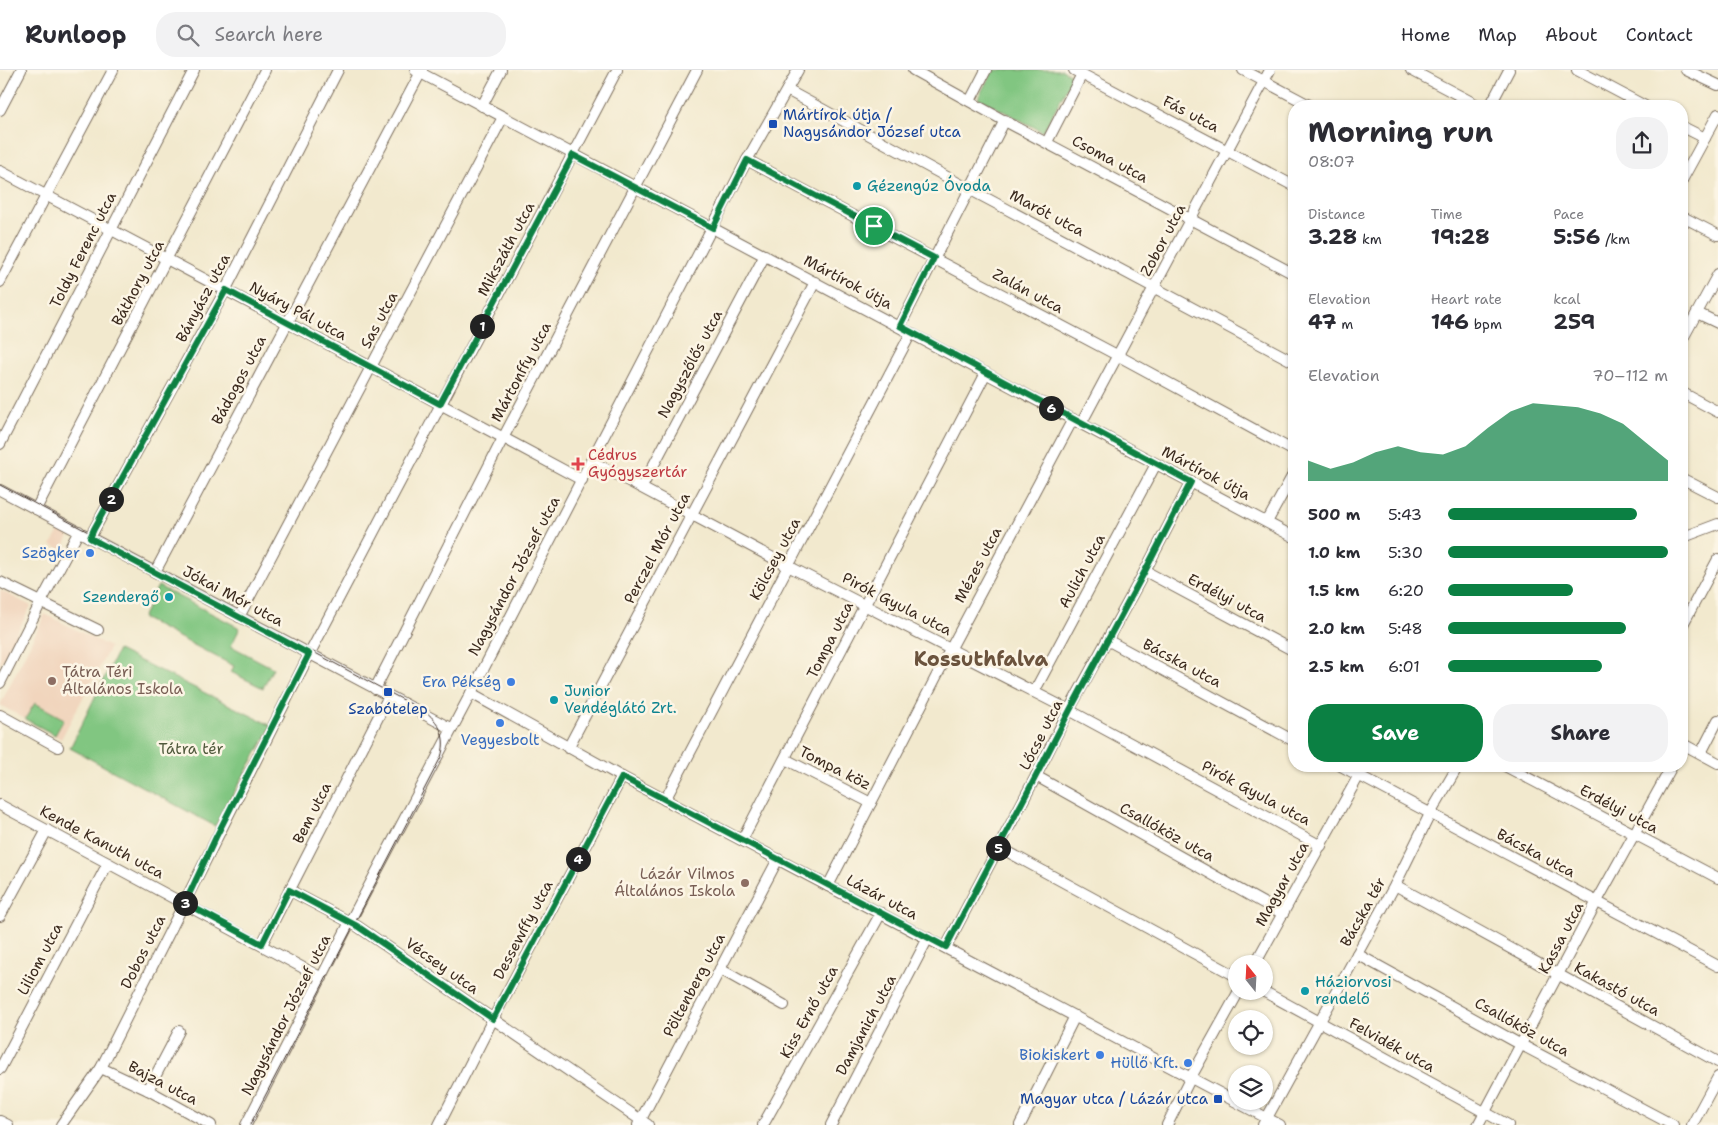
<!DOCTYPE html>
<meta charset="utf-8">
<style>
body{margin:0;font-family:"Shantell Sans",sans-serif;background:#f2f2f3;color:#2b2b33;height:100vh;display:flex;flex-direction:column;font-size:19px;white-space:nowrap}
*{box-sizing:border-box;margin:0}
p{font-size:16px;color:#7c7c81}
.icon{flex:none;width:28px;height:28px;fill:none;stroke:currentColor;stroke-width:2;stroke-linecap:round;stroke-linejoin:round}
.map{position:relative;flex:1;overflow:hidden}
.panel{position:absolute;left:1288px;top:30px;width:400px;height:672px;display:flex;flex-direction:column;background:#fff;border-radius:20px;box-shadow:0 1px 4px #0004}
.panel>*{flex:none}
.needle{width:32px;rotate:342deg}
.controls{position:absolute;left:1228px;top:885px;display:grid;gap:10px}
.controls a{display:grid;place-items:center;width:45px;height:45px;border-radius:50%;background:#fff;box-shadow:0 1px 4px #0004;font-size:25px}
.pin{position:absolute;display:grid;place-items:center;width:42px;height:42px;color:#fff;margin:-21px;border:2px solid #fff;border-radius:50%;box-shadow:0 1px 5px #0007}
.km{position:absolute;width:25px;height:25px;margin:-12px;border-radius:50%;background:#222;color:#fff;font-size:14px;line-height:25px;text-align:center}
.round{display:grid;place-items:center;flex:none;width:52px;height:52px;border-radius:20px;background:#f2f2f3}
.summary{display:flex;align-items:center;justify-content:space-between;height:85px;padding:0 20px}
h1{font-size:28px;font-weight:700;line-height:38px}
.figures{display:grid;grid-template-columns:repeat(3,1fr);gap:8px;height:85px;padding:5px 20px}
.figures div{display:grid;align-content:center}
.figures b{font-size:21px;font-weight:700}
.figures small{font-size:14px;font-weight:400}
.figures p{font-size:14px}
.chart{height:140px;padding:10px 20px}
.chart p{display:flex;justify-content:space-between}
.chart svg{width:100%;height:90px;margin-top:5px;fill:#0b8043;opacity:.7}
.cta{display:flex;gap:10px;margin-top:auto;padding:10px 20px}
.cta a{flex:1;height:58px;border-radius:20px;background:#0b8043;color:#fff;font-size:20px;font-weight:700;line-height:58px;text-align:center}
.cta a+a{background:#f2f2f3;color:#2b2b33}
ul{padding:0 20px;list-style:none;font-size:16px}
li{display:grid;grid-template-columns:80px 60px 1fr;align-items:center;height:38px}
li i{height:12px;border-radius:6px;background:#0b8043}
header{display:flex;align-items:center;gap:30px;box-sizing:border-box;height:70px;padding:0 25px;background:#fff;border-bottom:1px solid #e1e1e2}
header strong{font-size:24px}
nav{display:flex;gap:28px;margin-inline-start:auto;font-size:18px}
.search{width:350px;height:45px;background:#f2f2f3;display:flex;align-items:center;gap:12px;box-sizing:border-box;padding:0 18px;border-radius:20px;color:#7c7c81;font-size:19px}
.map>svg:first-child{display:block}
.built{fill:#f1d5bd}
.green{fill:#81c681;stroke:#5e7850}
.lines{fill:none;stroke-linecap:round;stroke-linejoin:round}
.minor-casing{stroke:#7b6d5c;stroke-width:12}
.minor{stroke:#fff;stroke-width:10}
.tram{stroke:#3b2a1e;stroke-width:1}
.route-casing{stroke:#fff;stroke-width:10}
.route{stroke:#0b8043;stroke-width:6}
.transit-dot{fill:#1a4fb4;stroke:#fcf5e5;stroke-width:2}
.culture-dot{fill:#0f9aa8;stroke:#fcf5e5;stroke-width:2}
.health-dot{fill:#e0444e;stroke:#fcf5e5;stroke-width:2}
.shop-dot{fill:#3f7fe0;stroke:#fcf5e5;stroke-width:2}
.education-dot{fill:#8d6e63;stroke:#fcf5e5;stroke-width:2}
.labels{text-anchor:middle;dominant-baseline:central;stroke-width:5;stroke-linejoin:round;paint-order:stroke}
.street-label{font-size:15px;fill:#3b2a1e;stroke:#fcf5e5}
.transit-label{font-size:15px;fill:#164399;stroke:#fcf5e5;text-anchor:start}
.culture-label{font-size:15px;fill:#0d838f;stroke:#fcf5e5;text-anchor:start}
.health-label{font-size:15px;fill:#be3a42;stroke:#fcf5e5;text-anchor:start}
.shop-label{font-size:15px;fill:#366cbe;stroke:#fcf5e5;text-anchor:end}
.education-label{font-size:15px;fill:#785e54;stroke:#fcf5e5;text-anchor:start}
.park-label{font-size:15px;fill:#50593c;stroke:#fcf5e5}
.district-label{font-size:20px;font-weight:bold;fill:#6b533d;stroke:#fcf5e5}
</style>
<header>
<strong>Runloop</strong>
<div class="search"><svg class="icon" aria-label="search" viewBox="0 0 24 24"><circle cx="10" cy="10" r="6"/><path d="M15 15l6 6"/></svg>Search here</div>
<nav><a>Home</a><a>Map</a><a>About</a><a>Contact</a></nav>
</header>
<div class="map">
<svg width="1718" height="1055" viewBox="0 0 1718 1055">
<rect width="100%" height="100%" fill="#fcf5e5"/>
<filter id="ink" filterUnits="userSpaceOnUse"><feTurbulence type="fractalNoise" baseFrequency=".02" numOctaves="2"/><feDisplacementMap in="SourceGraphic" scale="10" xChannelSelector="R" yChannelSelector="G"/><feConvolveMatrix kernelMatrix="1 2 1 2 8 2 1 2 1" color-interpolation-filters="sRGB"/></filter>
<filter id="wash" filterUnits="userSpaceOnUse"><feTurbulence type="fractalNoise" baseFrequency=".0096" numOctaves="4" result="noise"/><feDisplacementMap in="SourceGraphic" scale="20" xChannelSelector="R" yChannelSelector="G"/><feGaussianBlur stdDeviation="1.12" result="paint"/><feColorMatrix in="noise" values="0 0 0 0 0 0 0 0 0 0 0 0 0 0 0 0 0 1.4 0 .05"/><feComposite in="paint" operator="in"/></filter>
<g filter="url(#wash)">
<rect width="100%" height="100%" fill="#f2e9ce"/>
<g class="built">
<path d="M59,461l10,5 -7,14 -11,-5z"/>
<path d="M0,520l31,16 -31,59z"/>
<path d="M45,544l65,33 -49,92 -61,-34z"/>
</g>
<g class="green">
<path d="M993,0h69l11,6 -30,56 -65,-34z"/>
<path d="M158,516l82,42 -9,18 42,22 -10,20 -32,-16 3,-6 -92,-48z"/>
<path d="M118,580l154,76 -57,100 -145,-78z"/>
<path d="M35,633l29,16 -9,16 -30,-16z"/>
</g>
</g>
<g filter="url(#ink)">
<g class="lines">
<g class="minor-casing">
<g id="minor">
<path d="M415,0l879,467"/>
<path d="M913,0l90,50 291,154"/>
<path d="M1074,0l220,116"/>
<path d="M1243,0l68,36"/>
<path d="M1411,0l68,36"/>
<path d="M1577,0l68,36"/>
<path d="M1686,0l32,15"/>
<path d="M787,20l182,99 325,173"/>
<path d="M970,31l16,-31"/>
<path d="M482,36l19,-36"/>
<path d="M1490,36l19,-36"/>
<path d="M0,40l21,-40"/>
<path d="M1681,56l24,12"/>
<path d="M1047,72l35,-68"/>
<path d="M747,90l368,194 179,97"/>
<path d="M0,101l371,196 211,113"/>
<path d="M1681,112l37,-68"/>
<path d="M1681,146l37,19"/>
<path d="M0,212l113,-212"/>
<path d="M1697,243l21,10"/>
<path d="M900,256l105,-206"/>
<path d="M1681,272l37,-68"/>
<path d="M1681,322l37,20"/>
<path d="M1081,354l189,-354"/>
<path d="M0,374l194,-374"/>
<path d="M591,391l197,105 281,144 252,136"/>
<path d="M1681,408l37,19"/>
<path d="M642,417l123,-232"/>
<path d="M0,420l452,239"/>
<path d="M36,439l229,-439"/>
<path d="M1267,452l27,-49"/>
<path d="M90,467l136,-248 112,-219"/>
<path d="M1681,468l37,-14"/>
<path d="M1145,501l149,80"/>
<path d="M155,502l267,-502"/>
<path d="M0,512l98,48"/>
<path d="M239,547l264,-500"/>
<path d="M1681,558l37,-69"/>
<path d="M1109,571l185,100"/>
<path d="M0,613l41,-81 38,-71"/>
<path d="M375,619l126,-247 196,-372"/>
<path d="M1034,622l122,-228"/>
<path d="M471,623l151,84 658,348"/>
<path d="M0,645l58,32"/>
<path d="M1681,673l37,20"/>
<path d="M568,678l247,-466"/>
<path d="M1701,683l17,-33"/>
<path d="M785,689l86,44"/>
<path d="M1341,696l377,200"/>
<path d="M1505,696l213,112"/>
<path d="M1036,706l247,138"/>
<path d="M665,730l246,-467"/>
<path d="M0,735l322,173"/>
<path d="M742,770l244,-467"/>
<path d="M999,777l237,129"/>
<path d="M1395,815l323,177"/>
<path d="M828,816l123,-238 122,-229"/>
<path d="M289,820l68,36 291,199"/>
<path d="M0,846l47,-86"/>
<path d="M262,874l127,-248"/>
<path d="M946,877l90,-171 33,-66 76,-139 46,-89"/>
<path d="M1357,884l159,88 157,83"/>
<path d="M1255,894l109,-198"/>
<path d="M720,899l64,36"/>
<path d="M1263,921l245,134"/>
<path d="M101,998l47,22 63,35"/>
<path d="M0,999l108,-206"/>
<path d="M148,1020l31,-59"/>
<path d="M0,1051l8,4"/>
<path d="M61,1055l40,-57 210,-417 306,-581"/>
<path d="M246,1055l104,-203 121,-229 276,-533 51,-90"/>
<path d="M439,1055l54,-106 129,-242"/>
<path d="M638,1055l140,-266"/>
<path d="M763,1055l118,-212"/>
<path d="M831,1055l97,-187"/>
<path d="M1020,1055l55,-109"/>
<path d="M1167,1055l24,-48 48,-86"/>
<path d="M1263,1055l132,-240 35,-71 28,-48"/>
<path d="M1478,1055l118,-222 76,-137"/>
<path d="M1692,1055l26,-48"/>
</g>
</g>
<use href="#minor" class="minor"/>
<path class="tram" d="M0,415l426,227c15,12 21,27 15,45l-191,368"/>
</g>
</g>
<g class="lines" filter="url(#ink)">
<g class="route-casing">
<path id="route" d="M573,85l140,73 34,-68 187,98 -34,68 291,156 -46,89 -75,139 -34,66 -90,171 -324,-170 -129,242 -136,-93 -68,-36 -27,54 -77,-41 31,-66 93,-183 -219,-116 4,-9 132,-239 214,114z"/>
</g>
<use href="#route" class="route"/>
</g>
<g class="transit-dot">
<rect x="768" y="49" width="10" height="10" rx="2.5"/>
<rect x="383" y="617" width="10" height="10" rx="2.5"/>
<rect x="1213" y="1024" width="10" height="10" rx="2.5"/>
</g>
<g class="culture-dot">
<circle cx="857" cy="116" r="5"/>
<circle cx="169" cy="527" r="5"/>
<circle cx="554" cy="630" r="5"/>
<circle cx="1305" cy="921" r="5"/>
</g>
<path class="health-dot" d="M575.5 386.5h5v5h5v5h-5v5h-5v-5h-5v-5h5z"/>
<g class="shop-dot">
<circle cx="90" cy="483" r="5"/>
<circle cx="511" cy="612" r="5"/>
<circle cx="500" cy="653" r="5"/>
<circle cx="1100" cy="985" r="5"/>
<circle cx="1188" cy="993" r="5"/>
</g>
<g class="education-dot">
<circle cx="52" cy="611" r="5"/>
<circle cx="745" cy="813" r="5"/>
</g>
<g class="labels">
<g class="street-label">
<text transform="translate(1191 44) rotate(28)">Fás utca</text>
<text transform="translate(1110 89) rotate(28)">Csoma utca</text>
<text transform="translate(1047 143) rotate(28)">Marót utca</text>
<text transform="translate(1163 170) rotate(-62)">Zobor utca</text>
<text transform="translate(506 179) rotate(-62)">Mikszáth utca</text>
<text transform="translate(83 180) rotate(-63)">Toldy Ferenc utca</text>
<text transform="translate(848 212) rotate(28)">Mártírok útja</text>
<text transform="translate(138 213) rotate(-62)">Báthory utca</text>
<text transform="translate(1028 221) rotate(28)">Zalán utca</text>
<text transform="translate(203 228) rotate(-62)">Bányász utca</text>
<text transform="translate(298 241) rotate(28)">Nyáry Pál utca</text>
<text transform="translate(379 250) rotate(-62)">Sas utca</text>
<text transform="translate(690 294) rotate(-62)">Nagyszőlős utca</text>
<text transform="translate(521 302) rotate(-62)">Mártonffy utca</text>
<text transform="translate(239 310) rotate(-62)">Bádogos utca</text>
<text transform="translate(1206 403) rotate(28)">Mártírok útja</text>
<text transform="translate(657 478) rotate(-62)">Perczel Mór utca</text>
<text transform="translate(775 489) rotate(-62)">Kölcsey utca</text>
<text transform="translate(978 495) rotate(-62)">Mézes utca</text>
<text transform="translate(1082 501) rotate(-62)">Aulich utca</text>
<text transform="translate(514 506) rotate(-62)">Nagysándor József utca</text>
<text transform="translate(233 526) rotate(28)">Jókai Mór utca</text>
<text transform="translate(1227 528) rotate(28)">Erdélyi utca</text>
<text transform="translate(897 534) rotate(27)">Pirók Gyula utca</text>
<text transform="translate(830 570) rotate(-63)">Tompa utca</text>
<text transform="translate(1182 593) rotate(28)">Bácska utca</text>
<text transform="translate(1041 665) rotate(-63)">Lőcse utca</text>
<text transform="translate(835 698) rotate(27)">Tompa köz</text>
<text transform="translate(1256 723) rotate(28)">Pirók Gyula utca</text>
<text transform="translate(1619 739) rotate(28)">Erdélyi utca</text>
<text transform="translate(312 743) rotate(-63)">Bem utca</text>
<text transform="translate(1167 762) rotate(29)">Csallóköz utca</text>
<text transform="translate(102 772) rotate(28)">Kende Kanuth utca</text>
<text transform="translate(1536 783) rotate(28)">Bácska utca</text>
<text transform="translate(1282 814) rotate(-61)">Magyar utca</text>
<text transform="translate(882 827) rotate(28)">Lázár utca</text>
<text transform="translate(1363 842) rotate(-61)">Bácska tér</text>
<text transform="translate(523 860) rotate(-62)">Dessewffy utca</text>
<text transform="translate(1561 868) rotate(-62)">Kassa utca</text>
<text transform="translate(143 882) rotate(-63)">Dobos utca</text>
<text transform="translate(40 889) rotate(-62)">Liliom utca</text>
<text transform="translate(442 896) rotate(35)">Vécsey utca</text>
<text transform="translate(694 915) rotate(-62)">Pöltenberg utca</text>
<text transform="translate(1617 919) rotate(29)">Kakastó utca</text>
<text transform="translate(809 942) rotate(-61)">Kiss Ernő utca</text>
<text transform="translate(286 945) rotate(-63)">Nagysándor József utca</text>
<text transform="translate(866 955) rotate(-62)">Damjanich utca</text>
<text transform="translate(1522 957) rotate(29)">Csallóköz utca</text>
<text transform="translate(1392 975) rotate(29)">Felvidék utca</text>
<text transform="translate(163 1013) rotate(28)">Bajza utca</text>
</g>
<g class="transit-label">
<text x="783" y="45">Mártírok útja /<tspan x="783" dy="17">Nagysándor József utca</tspan></text>
<text x="388" y="639" text-anchor="middle">Szabótelep</text>
<text x="1208" y="1029" text-anchor="end">Magyar utca / Lázár utca</text>
</g>
<g class="culture-label">
<text x="867" y="116">Gézengúz Óvoda</text>
<text x="159" y="527" text-anchor="end">Szendergő</text>
<text x="564" y="621">Junior<tspan x="564" dy="17">Vendéglátó Zrt.</tspan></text>
<text x="1315" y="912">Háziorvosi<tspan x="1315" dy="17">rendelő</tspan></text>
</g>
<g class="health-label">
<text x="588" y="385">Cédrus<tspan x="588" dy="17">Gyógyszertár</tspan></text>
</g>
<g class="shop-label">
<text x="80" y="483">Szögker</text>
<text x="501" y="612">Era Pékség</text>
<text x="500" y="670" text-anchor="middle">Vegyesbolt</text>
<text x="1090" y="985">Biokiskert</text>
<text x="1178" y="993">Hüllő Kft.</text>
</g>
<g class="education-label">
<text x="62" y="602">Tátra Téri<tspan x="62" dy="17">Általános Iskola</tspan></text>
<text x="735" y="804" text-anchor="end">Lázár Vilmos<tspan x="735" dy="17">Általános Iskola</tspan></text>
</g>
<g class="park-label">
<text x="191" y="679">Tátra tér</text>
</g>
<g class="district-label">
<text x="981" y="589">Kossuthfalva</text>
</g>
</g>
</svg>
<div class="controls">
<a><svg class="needle" viewBox="-14 -14 28 28"><path d="M0-13l5 13h-10z" fill="#e53935"/><path d="M0 13l5-13h-10z" fill="#7c7c81"/></svg></a>
<a><svg class="icon" aria-label="locate" viewBox="0 0 24 24"><circle cx="12" cy="12" r="6"/><path d="M12 2v4M12 18v4M2 12h4M18 12h4"/></svg></a>
<a><svg class="icon" aria-label="layers" viewBox="0 0 24 24"><path d="M12 4l9 5-9 5-9-5zM3 14l9 5 9-5"/></svg></a>
</div>
<div class="pin" style="left:874px;top:156px;background:#1e9e55"><svg class="icon" aria-label="arrive" viewBox="0 0 24 24"><path d="M6 21V4h12l-3 4 3 4H6"/></svg></div>
<b class="km" style="left:482px;top:256px">1</b>
<b class="km" style="left:111px;top:429px">2</b>
<b class="km" style="left:185px;top:833px">3</b>
<b class="km" style="left:578px;top:789px">4</b>
<b class="km" style="left:998px;top:778px">5</b>
<b class="km" style="left:1051px;top:338px">6</b>
<section class="panel">
<div class="summary"><div><h1>Morning run</h1><p>08:07</p></div><a class="round"><svg class="icon" aria-label="share" viewBox="0 0 24 24"><path d="M12 15V3M7 8l5-5 5 5M5 13v7h14v-7"/></svg></a></div>
<div class="figures">
<div><p>Distance</p><b>3.28<small> km</small></b></div>
<div><p>Time</p><b>19:28</b></div>
<div><p>Pace</p><b>5:56<small> /km</small></b></div>
</div>
<div class="figures">
<div><p>Elevation</p><b>47<small> m</small></b></div>
<div><p>Heart rate</p><b>146<small> bpm</small></b></div>
<div><p>kcal</p><b>259</b></div>
</div>
<div class="chart"><p><span>Elevation</span>70–112 m</p>
<svg viewBox="0 0 160 44" preserveAspectRatio="none"><path d="M0 44V34L10 38L20 35L30 30L40 27L50 30L60 31L70 27L80 18L90 10L100 6L110 7L120 8L130 11L140 16L150 25L160 34V44z"/></svg>
</div>
<ul>
<li><b>500 m</b>5:43<i style="width:86%"></i></li>
<li><b>1.0 km</b>5:30<i style="width:100%"></i></li>
<li><b>1.5 km</b>6:20<i style="width:57%"></i></li>
<li><b>2.0 km</b>5:48<i style="width:81%"></i></li>
<li><b>2.5 km</b>6:01<i style="width:70%"></i></li>
</ul>
<div class="cta"><a>Save</a><a>Share</a></div>
</section>
</div>
